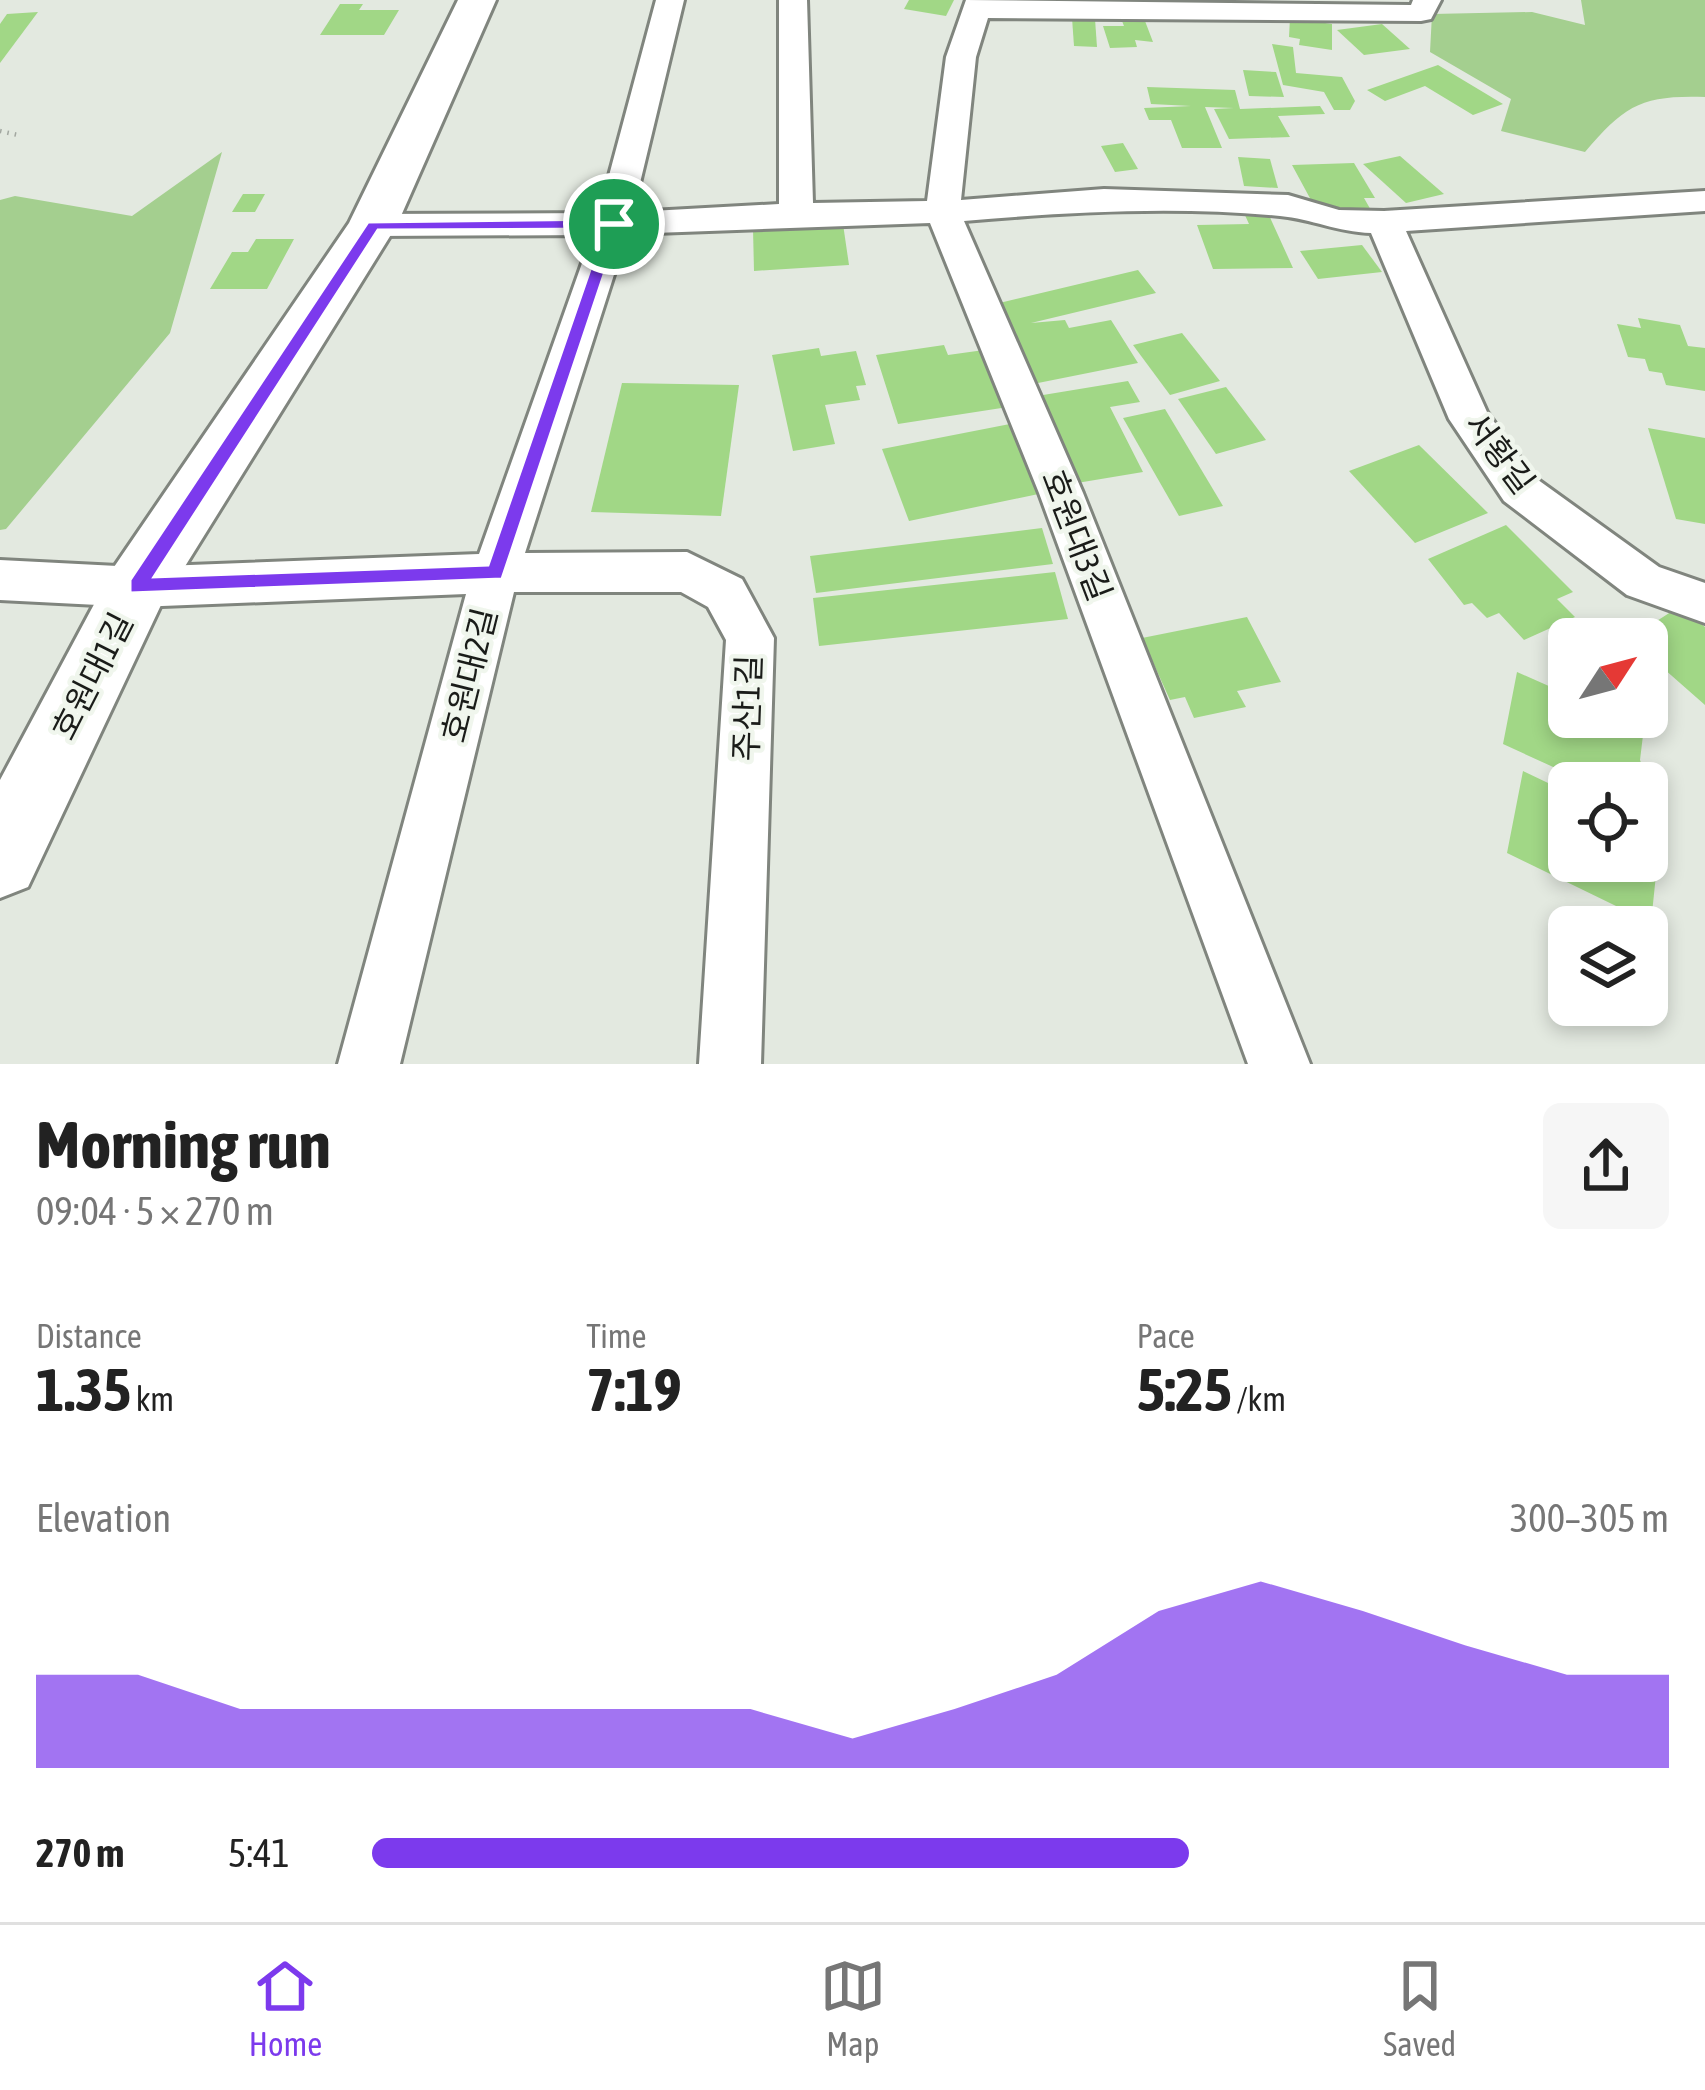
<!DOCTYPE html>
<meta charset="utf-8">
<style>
body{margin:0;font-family:"Asap Condensed","Noto Sans KR",sans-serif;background:#f6f6f6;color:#222;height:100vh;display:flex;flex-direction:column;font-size:45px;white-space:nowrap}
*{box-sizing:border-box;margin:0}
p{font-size:39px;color:#767676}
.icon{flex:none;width:66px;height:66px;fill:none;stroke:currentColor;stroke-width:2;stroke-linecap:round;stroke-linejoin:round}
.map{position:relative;height:1064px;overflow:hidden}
.side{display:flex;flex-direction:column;background:#fff;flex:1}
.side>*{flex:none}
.needle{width:78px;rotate:54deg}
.tools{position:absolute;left:1548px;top:618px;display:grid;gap:24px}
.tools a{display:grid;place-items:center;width:120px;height:120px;border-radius:18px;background:#fff;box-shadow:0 6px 18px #0003;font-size:60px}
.pin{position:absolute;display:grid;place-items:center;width:102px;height:102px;color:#fff;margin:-51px;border:6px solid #fff;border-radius:50%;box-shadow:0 3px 12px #0007}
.round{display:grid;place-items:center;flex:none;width:126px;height:126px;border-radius:18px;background:#f6f6f6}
.headline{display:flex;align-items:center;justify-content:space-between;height:204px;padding:0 36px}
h1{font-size:66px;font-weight:700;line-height:90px}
.metrics{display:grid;grid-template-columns:repeat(3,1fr);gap:18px;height:204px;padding:12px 36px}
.metrics div{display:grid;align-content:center}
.metrics b{font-size:60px;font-weight:700}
.metrics small{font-size:33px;font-weight:400}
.metrics p{font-size:33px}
.chart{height:336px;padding:24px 36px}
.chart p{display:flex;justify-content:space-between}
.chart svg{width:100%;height:216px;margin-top:12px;fill:#7c3aed;opacity:.7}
ul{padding:0 36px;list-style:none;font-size:39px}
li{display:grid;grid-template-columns:192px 144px 1fr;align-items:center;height:90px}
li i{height:30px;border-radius:15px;background:#7c3aed}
.tabs{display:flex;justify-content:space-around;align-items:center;height:168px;border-top:3px solid #e0e0e0;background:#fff;font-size:33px;color:#767676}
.tabs a{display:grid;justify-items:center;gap:6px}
.tabs .active{color:#7c3aed}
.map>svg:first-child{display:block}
.green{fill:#a4cf8f}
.building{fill:#a1d786}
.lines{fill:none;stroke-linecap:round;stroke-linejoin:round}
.street-casing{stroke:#80857e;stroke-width:6}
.secondary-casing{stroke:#80857e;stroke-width:6}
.path{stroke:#a2a7a0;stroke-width:4.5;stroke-dasharray:1.5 6;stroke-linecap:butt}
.street{fill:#fff;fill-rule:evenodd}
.secondary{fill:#fff;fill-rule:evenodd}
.route{fill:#7c3aed;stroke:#fff;stroke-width:3;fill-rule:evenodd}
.labels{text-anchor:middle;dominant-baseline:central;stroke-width:9;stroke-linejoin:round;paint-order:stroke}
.street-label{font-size:33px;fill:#1a1c19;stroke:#f0f6ed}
</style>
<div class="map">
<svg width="1705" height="1064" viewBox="0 0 1705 1064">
<rect width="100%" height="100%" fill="#e3e9e0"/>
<g class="green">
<path d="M1581,0h124v97c-63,-2 -80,8 -120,55l-84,-21 10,-32 -81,-47 2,-38 100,-2 53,13z"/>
<path d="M222,152l-52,181 -164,196 -6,1v-330l15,-4 117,20z"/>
</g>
<g class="building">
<path d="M909,0h45l-8,16 -42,-7z"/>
<path d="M340,4h23l-4,6h40l-15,25h-64z"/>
<path d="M38,12l-38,51v-39l7,-10z"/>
<path d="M1072,18l23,1 2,28 -23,-1z"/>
<path d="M1290,18l42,6v26l-33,-5 1,-6 -11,-2z"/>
<path d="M1122,21h23l8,21 -18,-2 2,7 -27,1 -7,-22h21z"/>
<path d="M1382,24l28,25 -46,6 -27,-25z"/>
<path d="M1272,44l21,3 3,26 46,4 13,24 -5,9h-16l-10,-18 -41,-7z"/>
<path d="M1438,65l65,39 -30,11 -48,-29 -40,15 -18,-11z"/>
<path d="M1243,70l33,2 8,25 -35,-1z"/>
<path d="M1147,87l88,3 5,19 80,-3 5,8 -47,2 12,21 -61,2 -15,-30 20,-1 -29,-1 17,41h-40l-11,-28h-22l-5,-12 47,-2 -40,-2z"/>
<path d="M1123,143l15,26 -23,3 -14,-26z"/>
<path d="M1400,156l44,38 -38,9 -43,-39z"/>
<path d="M1238,157l32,2 8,29 -34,-2z"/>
<path d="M1354,163l21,35h-11l8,14 -54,1 -26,-48z"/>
<path d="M243,194h22l-10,18h-23z"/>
<path d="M1244,213h24l25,55 -80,1 -16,-44 52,-1z"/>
<path d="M843,224l6,41 -95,6 -1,-42z"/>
<path d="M256,239h38l-27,50h-57l22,-37h16z"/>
<path d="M1362,245l20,27 -64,7 -18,-28z"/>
<path d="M1138,270l18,23 -125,30 34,-3 4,8 42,-8 27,43 -105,21 -42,-79z"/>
<path d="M1638,318l42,7 8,21 17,2v43l-39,-6 -4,-12 -13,-2 -4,-12 -17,-2 -11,-33 24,4z"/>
<path d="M1182,333l38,48 -50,14 -37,-50z"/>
<path d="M944,345l4,10 36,-5 24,57 -110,17 -22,-69z"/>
<path d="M819,348l2,8 35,-5 10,34 -10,1 4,14 -35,5 10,39 -42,7 -21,-96z"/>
<path d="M1128,381l12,21 -30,5 33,65 -66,11 -40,-87z"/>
<path d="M622,383l117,2 -18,131 -130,-4z"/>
<path d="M1226,387l40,53 -50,14 -38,-55z"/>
<path d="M1165,409l58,97 -44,10 -56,-98z"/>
<path d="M1015,423l33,69 -139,29 -27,-72z"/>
<path d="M1648,428l57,10v86l-29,-5z"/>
<path d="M1419,445l69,68 -73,30 -66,-72z"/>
<path d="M1506,525l67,67 -16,7 18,18 -51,23 -25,-27 -12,5 -15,-15 -8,2 -36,-46z"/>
<path d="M1042,528l11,36 -237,29 -6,-37z"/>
<path d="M1055,572l13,47 -249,27 -6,-48z"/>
<path d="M1680,606l25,21v78l-58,-51v-15h-18z"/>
<path d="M1247,617l34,65 -44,9 9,16 -52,11 -9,-21 -15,3 -28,-62z"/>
<path d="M1517,672l52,23v22h52l23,10 -4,33 12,31 -2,18 -3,-26h-59l-85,-39z"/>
<path d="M1523,771l46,22v68h78v-32l13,7 -9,87 -144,-70z"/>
</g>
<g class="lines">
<g class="street-casing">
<path id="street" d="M656,0h28l-51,212 146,-8v-204h28l6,203 114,-2 19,-144 20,-57 445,5 2,-5h28l-10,19 -10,2 -433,-3 -12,39 -15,143 143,-11 184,6 51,15 45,1 321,-20v20l-299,20 81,181 47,65 125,90 46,16v40l-78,-28 -123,-94 -55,-82 -78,-186c-34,-1 -59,-14 -91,-17 -106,-10 -210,-4 -316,5l119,272 227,571h-62l-209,-571 -109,-270 -303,11 -102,319 162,-1 55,27 32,59 -13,426h-62l27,-424 -18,-33 -27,-15h-167l-114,472h-62l128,-470 -329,13 -137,-7v-40l137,7 342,-13 113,-319 -219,1 -12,-3 -5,-8 5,-8 12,-3 226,-1z"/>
</g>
<g class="secondary-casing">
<path id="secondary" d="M458,0h38l-99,225 -236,380 -133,282 -28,11v-118l114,-213 235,-344z"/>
</g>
<path class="path" d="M0,131l18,4"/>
<use href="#street" class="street"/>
<use href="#secondary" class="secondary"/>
</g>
<path class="route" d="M614,219l7,5 -119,355 -372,14v-13l238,-358zM604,229l-116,336 -334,12 224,-347z"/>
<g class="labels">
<g class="street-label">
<text transform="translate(1500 453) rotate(53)">서황길</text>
<text transform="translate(1077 535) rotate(69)">호원대3길</text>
<text transform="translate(469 675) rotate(-76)">호원대2길</text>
<text transform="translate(92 676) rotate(-63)">호원대1길</text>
<text transform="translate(747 708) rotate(-88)">주산1길</text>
</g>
</g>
</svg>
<div class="tools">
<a><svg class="needle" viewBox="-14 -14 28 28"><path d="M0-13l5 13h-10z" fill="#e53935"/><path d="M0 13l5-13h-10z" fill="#767676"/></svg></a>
<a><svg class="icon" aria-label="locate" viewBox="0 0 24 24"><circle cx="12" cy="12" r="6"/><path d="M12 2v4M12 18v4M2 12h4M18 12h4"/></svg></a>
<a><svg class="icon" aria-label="layers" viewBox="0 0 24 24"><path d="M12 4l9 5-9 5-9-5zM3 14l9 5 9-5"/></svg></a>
</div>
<div class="pin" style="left:614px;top:224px;background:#1e9e55"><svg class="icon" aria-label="arrive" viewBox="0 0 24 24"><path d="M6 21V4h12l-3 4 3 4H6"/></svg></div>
</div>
<section class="side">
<div class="headline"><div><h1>Morning run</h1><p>09:04 · 5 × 270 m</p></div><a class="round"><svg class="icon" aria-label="share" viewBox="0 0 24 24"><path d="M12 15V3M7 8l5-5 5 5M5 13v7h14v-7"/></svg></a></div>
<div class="metrics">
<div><p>Distance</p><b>1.35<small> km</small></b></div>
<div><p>Time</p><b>7:19</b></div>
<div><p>Pace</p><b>5:25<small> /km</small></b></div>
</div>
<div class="chart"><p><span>Elevation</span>300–305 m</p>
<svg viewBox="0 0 160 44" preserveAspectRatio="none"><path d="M0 44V25L10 25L20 32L30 32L40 32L50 32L60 32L70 32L80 38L90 32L100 25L110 12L120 6L130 12L140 19L150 25L160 25V44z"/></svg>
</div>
<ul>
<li><b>270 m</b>5:41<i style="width:63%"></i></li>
</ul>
</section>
<nav class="tabs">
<a class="active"><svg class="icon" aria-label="home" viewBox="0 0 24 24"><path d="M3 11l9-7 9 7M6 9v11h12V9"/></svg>Home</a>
<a><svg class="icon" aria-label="map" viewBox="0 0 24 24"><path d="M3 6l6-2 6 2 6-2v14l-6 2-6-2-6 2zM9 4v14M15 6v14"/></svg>Map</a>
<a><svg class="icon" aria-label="saved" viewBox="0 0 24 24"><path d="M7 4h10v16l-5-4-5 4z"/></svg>Saved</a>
</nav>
